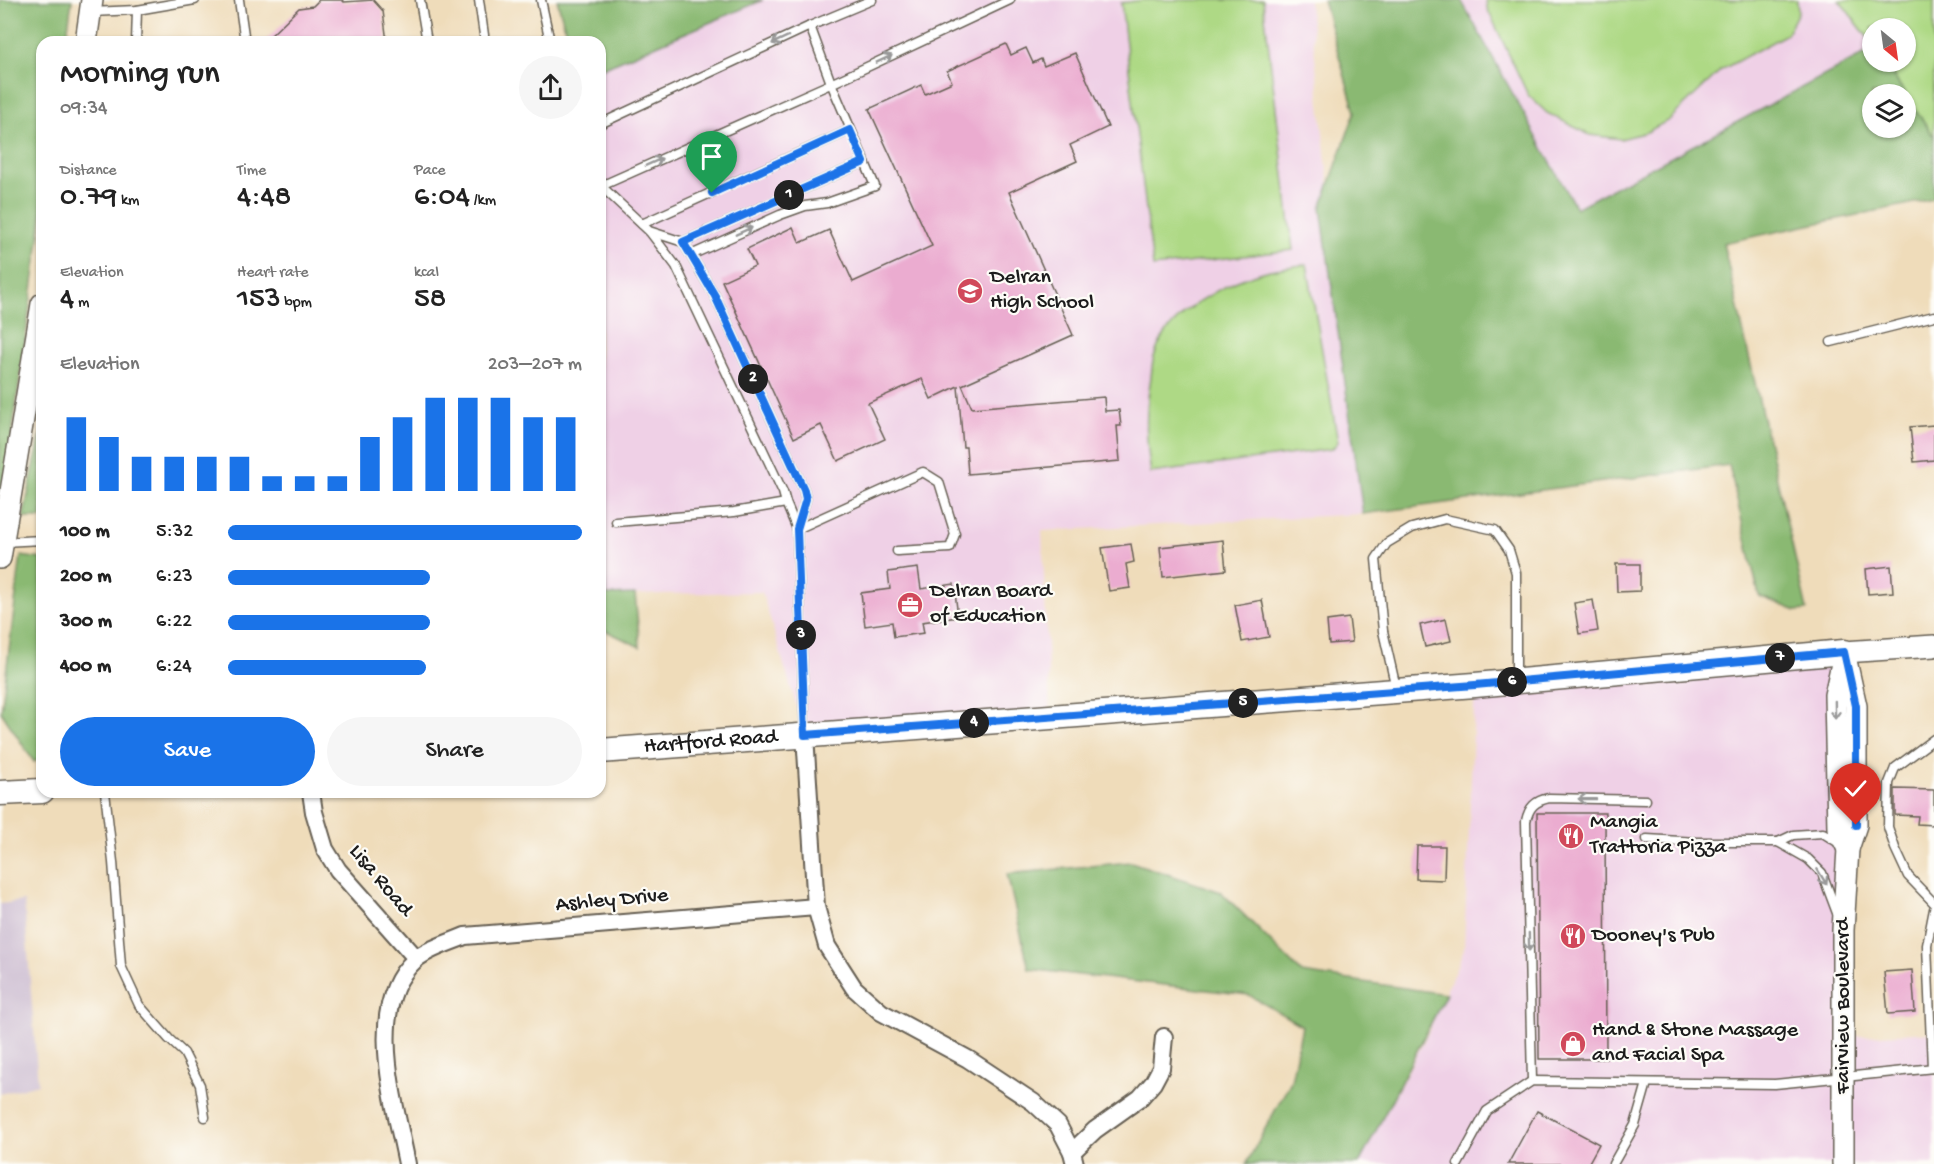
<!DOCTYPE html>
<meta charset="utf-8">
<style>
body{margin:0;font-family:"Gochi Hand",sans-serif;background:#f6f6f6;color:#222;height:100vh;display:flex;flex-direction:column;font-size:22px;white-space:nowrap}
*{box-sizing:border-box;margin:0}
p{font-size:20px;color:#767676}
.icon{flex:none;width:33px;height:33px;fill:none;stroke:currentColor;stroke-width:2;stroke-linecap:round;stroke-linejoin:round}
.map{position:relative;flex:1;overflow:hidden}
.drawer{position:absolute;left:36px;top:36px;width:570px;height:762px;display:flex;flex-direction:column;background:#fff;border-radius:18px;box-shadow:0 2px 4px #0004}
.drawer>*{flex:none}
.needle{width:39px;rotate:151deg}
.tools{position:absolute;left:1862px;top:18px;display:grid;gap:12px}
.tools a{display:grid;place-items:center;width:54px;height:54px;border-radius:50%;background:#fff;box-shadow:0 2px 4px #0004;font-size:30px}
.pin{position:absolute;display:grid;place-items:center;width:51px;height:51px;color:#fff;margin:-62px -26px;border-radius:50% 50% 50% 0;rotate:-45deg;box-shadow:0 0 6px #0007}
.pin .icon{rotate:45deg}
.km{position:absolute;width:30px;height:30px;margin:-15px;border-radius:50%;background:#222;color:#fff;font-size:16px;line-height:30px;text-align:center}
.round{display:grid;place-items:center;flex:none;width:63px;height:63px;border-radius:32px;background:#f6f6f6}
.overview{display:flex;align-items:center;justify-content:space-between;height:102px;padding:0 24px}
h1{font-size:33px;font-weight:600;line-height:45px}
.figures{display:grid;grid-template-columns:repeat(3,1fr);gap:9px;height:102px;padding:6px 24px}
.figures div{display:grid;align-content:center}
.figures b{font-size:30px;font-weight:600}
.figures small{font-size:16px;font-weight:400}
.figures p{font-size:16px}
.chart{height:168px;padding:12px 24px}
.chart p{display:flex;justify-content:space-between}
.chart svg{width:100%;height:108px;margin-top:6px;stroke:#1a73e8;stroke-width:6}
.cta{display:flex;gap:12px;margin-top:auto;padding:12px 24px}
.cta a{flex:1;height:69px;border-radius:36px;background:#1a73e8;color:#fff;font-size:24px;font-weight:600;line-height:69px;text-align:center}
.cta a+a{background:#f6f6f6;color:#222}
ul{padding:0 24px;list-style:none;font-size:20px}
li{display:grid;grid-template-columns:96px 72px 1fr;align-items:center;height:45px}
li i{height:15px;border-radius:8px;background:#1a73e8}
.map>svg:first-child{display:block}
.built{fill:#efd0e6}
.industrial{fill:#cdbed2}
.green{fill:#aed985;stroke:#657a50;stroke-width:1.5}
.forest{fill:#8ab972;stroke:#536a47;stroke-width:1.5;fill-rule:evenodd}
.building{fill:#ebacd0}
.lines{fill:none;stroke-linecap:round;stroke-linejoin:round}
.service-casing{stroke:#665f53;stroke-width:11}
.minor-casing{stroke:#665f53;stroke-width:20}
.tertiary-casing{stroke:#665f53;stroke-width:24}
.secondary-casing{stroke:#665f53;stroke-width:27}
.service{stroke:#fff;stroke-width:8}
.minor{stroke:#fff;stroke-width:16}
.tertiary{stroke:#fff;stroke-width:21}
.secondary{stroke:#fff;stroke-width:24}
.oneway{stroke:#999}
.route-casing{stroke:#fff;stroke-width:12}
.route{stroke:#1a73e8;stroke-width:8}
.labels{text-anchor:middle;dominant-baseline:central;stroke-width:4.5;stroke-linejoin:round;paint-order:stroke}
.poi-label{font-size:22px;fill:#1c1c1c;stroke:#fdfcf7;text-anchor:start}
.street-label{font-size:22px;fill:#1c1c1c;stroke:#fdfcf7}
</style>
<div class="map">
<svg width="1934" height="1164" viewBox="0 0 1934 1164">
<rect width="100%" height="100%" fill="#fdfcf7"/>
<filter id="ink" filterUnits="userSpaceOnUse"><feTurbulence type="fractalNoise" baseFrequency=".0167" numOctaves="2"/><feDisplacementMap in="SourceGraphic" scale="12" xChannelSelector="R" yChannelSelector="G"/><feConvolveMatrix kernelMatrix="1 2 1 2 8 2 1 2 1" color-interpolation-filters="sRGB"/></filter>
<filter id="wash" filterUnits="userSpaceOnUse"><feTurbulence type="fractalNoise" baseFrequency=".008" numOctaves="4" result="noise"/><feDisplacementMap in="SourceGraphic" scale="24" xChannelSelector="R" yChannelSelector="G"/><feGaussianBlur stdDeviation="1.35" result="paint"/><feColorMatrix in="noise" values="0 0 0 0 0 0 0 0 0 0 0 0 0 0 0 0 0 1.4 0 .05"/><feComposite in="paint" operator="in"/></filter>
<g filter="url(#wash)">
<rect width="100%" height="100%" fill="#efdcba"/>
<g class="built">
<path d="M763,0h546l54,514 -321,17 8,186 -245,18 -43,-143 -157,3 -5,-48v-478z"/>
<path d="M1461,0h385l26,42v8l-296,159z"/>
<path d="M1844,652v385l90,-5v132h-575l69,-131 36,-83 11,-265z"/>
</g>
<path class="industrial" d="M24,901l14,183 -38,10v-190z"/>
<g class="green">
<path d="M1143,0h120l30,250 -140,17 -32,-264z"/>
<path d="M1486,0h311l1,12 -11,22 -66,36 -52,50 -22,12 -26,7 -31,-4 -43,-22 -19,-18 -41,-87z"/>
<path d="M1839,0h95v137l-50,-75h21v-34h-33v15z"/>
<path d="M1307,264l31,178 -6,7 -181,24c-6,-36 -6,-60 0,-96 1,-7 1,-16 4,-23 14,-43 74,-74 115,-84 12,-2 25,-4 37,-6z"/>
</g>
<g class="forest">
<path d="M0,0h72l-6,42h-24v176l-42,303z"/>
<path d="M557,0h206l-163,69v-27h-31z"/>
<path d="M1323,0h138l115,208 296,-158v12h12l50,75v62l-211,44 84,367 -11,1 -37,-15 -30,-131 -366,49 -42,-306 34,-96zM1872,94h33v34h-33z"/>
<path d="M42,429v89h-19z"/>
<path d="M600,547l6,48 29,-1 5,53 -40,-19z"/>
<path d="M21,556l21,3v199l-8,4 -33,-50z"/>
<path d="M1131,862l90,30 81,81 144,21 -87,170h-113l45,-83 11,-55 -53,-31 -220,-26 -22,-95z"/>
</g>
<g id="blocks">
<g class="building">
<path d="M319,0h23l2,2 29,-2 10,11 4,31h-123l35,-34 14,-2z"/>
<path d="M1006,44l5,11 15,-7 7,15 8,-4 3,7 31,-13 33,74 -38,18 7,16 -68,31 64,143 -111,50 10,23 132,-11 1,14 14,-1 2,16h-4l3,35 -152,13 -2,-27h-3l-5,-61 -27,13 -9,-20 -54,24 17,36 -47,22 -17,-36 -27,13 -72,-157 33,-15 -8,-17 46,-22 7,16 29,-13 24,52 79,-36 -63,-137 52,-24 4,9 27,-12 -5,-11z"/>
<path d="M1934,425v35l-20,2 -4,-35z"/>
<path d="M1223,540l3,30 -63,7 -3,-30z"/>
<path d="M1131,544l3,18 -8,2 4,24 -21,3 -7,-43z"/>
<path d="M1616,564h24v27l-23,1z"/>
<path d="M1891,566l2,26 -25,2 -2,-25z"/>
<path d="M918,568l3,21 33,-5 4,33 -36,5 2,11 -30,4 -2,-15 -27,4 -4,-33 29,-4 -2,-17z"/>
<path d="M1262,600l7,37 -27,5 -7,-37z"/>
<path d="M1593,600l5,31 -19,3 -5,-31z"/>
<path d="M1349,618l3,24 -23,2 -2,-23z"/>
<path d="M1446,619l5,22 -26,6 -5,-22z"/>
<path d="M1895,789l39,1v35l-17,-1 1,-8 -23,-1z"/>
<path d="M1537,813h68l1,246h-67z"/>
<path d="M1417,846h28l-1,34 -28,-1z"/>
<path d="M1912,970l3,42 -27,2 -4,-42z"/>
<path d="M1537,1111l62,33 -11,20h-80z"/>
</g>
</g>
</g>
<g filter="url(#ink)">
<use href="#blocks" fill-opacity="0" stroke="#665f53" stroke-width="1.5"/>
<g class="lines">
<g class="service-casing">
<g id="service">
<path d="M239,0l6,42"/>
<path d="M420,0l7,42"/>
<path d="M479,0l6,42"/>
<path d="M541,0l9,42"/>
<path d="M91,12l46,-2 58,-10"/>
<path d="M136,42l1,-32"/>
<path d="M600,124l210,-98 62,-26"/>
<path d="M600,185l49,46 34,11 32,54 89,194 2,9 -9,30 8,206"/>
<path d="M601,186l236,-105 173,-81"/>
<path d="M642,224l208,-94"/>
<path d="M650,232l26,34 107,226 3,11 11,26"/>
<path d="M683,242l181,-80"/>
<path d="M691,255l89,-40 25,-9 22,-3 48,-17 -44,-103 -21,-57"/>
<path d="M1831,342l103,-26"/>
<path d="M616,522l118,-10 52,-9"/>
<path d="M797,529l126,-57 16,10 16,52 -5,14 -53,3"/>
<path d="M3,542l39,-2"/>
<path d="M1396,688l-13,-57 -7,-72 11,-16 25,-15 33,-9 50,11 14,20 7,23v105"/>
<path d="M1934,739l-39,29 -6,15 -1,44 7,21 13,28 26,27"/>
<path d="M105,792l8,70 8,104 18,39 30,34 15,14 16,32 5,32"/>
<path d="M1647,839l50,3h81l30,17 14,14 15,40"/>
<path d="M1778,842l15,-7 30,-2 16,10"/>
<path d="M1932,1068l-5,-123 7,-36"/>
<path d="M1532,1081l-6,-260c3,-14 9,-20 23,-23l97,2"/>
<path d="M1458,1164l29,-53 45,-30 243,3 159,-16"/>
<path d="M1613,1164l22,-39 12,-42"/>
</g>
</g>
<g class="minor-casing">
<g id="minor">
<path d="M805,735l11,172 11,39 27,42 27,24 87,47 65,43 25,23 14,27 3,12"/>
<path d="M311,792l3,20 11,37 13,21 78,88"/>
<path d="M1072,1152l23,-22 45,-32 13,-15 8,-15 3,-31"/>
<path d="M407,1164c-11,-59 -44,-157 8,-204 12,-11 34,-17 50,-24l351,-29"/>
</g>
</g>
<g class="tertiary-casing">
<g id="tertiary">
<path d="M86,42l6,-42"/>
<path d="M0,558l42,-254"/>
<path d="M1844,652l90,-6"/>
<path d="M1843,659l-8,36 3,133 10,21"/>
<path d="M1843,1164v-234l5,-81 8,-24v-119l-12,-54"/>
</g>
</g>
<g class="secondary-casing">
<g id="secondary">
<path id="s1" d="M600,751l875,-66 369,-33"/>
<path d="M0,793l42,-2"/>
</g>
</g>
<use href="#service" class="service"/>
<use href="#minor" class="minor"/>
<use href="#tertiary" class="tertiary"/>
<use href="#secondary" class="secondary"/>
</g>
<defs><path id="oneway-shaft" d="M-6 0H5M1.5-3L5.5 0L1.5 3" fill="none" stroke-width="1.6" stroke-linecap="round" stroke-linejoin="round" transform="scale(1.5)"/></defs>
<g class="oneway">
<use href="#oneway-shaft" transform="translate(780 40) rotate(155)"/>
<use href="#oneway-shaft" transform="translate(884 59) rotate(-25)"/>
<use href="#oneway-shaft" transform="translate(654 162) rotate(-24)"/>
<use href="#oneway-shaft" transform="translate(744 231) rotate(-24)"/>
<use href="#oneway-shaft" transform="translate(1835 710) rotate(89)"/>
<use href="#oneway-shaft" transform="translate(1587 799) rotate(-179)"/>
<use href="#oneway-shaft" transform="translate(1822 877) rotate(59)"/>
<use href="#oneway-shaft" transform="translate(1529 942) rotate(89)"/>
</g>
</g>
<g class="lines" filter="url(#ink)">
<g class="route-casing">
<path id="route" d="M712,193l138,-63 14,32 -181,80 32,54 89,194 2,9 -9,30 8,206 670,-50 369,-33 12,54v119"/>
</g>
<use href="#route" class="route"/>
</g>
<defs>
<g id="school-disc" transform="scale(1.35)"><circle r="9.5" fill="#d1495b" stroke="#fdfcf7"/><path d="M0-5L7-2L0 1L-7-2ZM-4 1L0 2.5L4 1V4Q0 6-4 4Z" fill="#fff"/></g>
<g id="office-disc" transform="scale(1.35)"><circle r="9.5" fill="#d1495b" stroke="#fdfcf7"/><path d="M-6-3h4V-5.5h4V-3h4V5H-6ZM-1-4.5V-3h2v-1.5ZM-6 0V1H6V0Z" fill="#fff"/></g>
<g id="restaurant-disc" transform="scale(1.35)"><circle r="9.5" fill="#d1495b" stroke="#fdfcf7"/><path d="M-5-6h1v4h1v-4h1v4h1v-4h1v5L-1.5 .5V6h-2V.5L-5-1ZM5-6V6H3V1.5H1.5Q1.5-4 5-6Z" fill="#fff"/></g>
<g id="shop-disc" transform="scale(1.35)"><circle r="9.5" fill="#d1495b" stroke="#fdfcf7"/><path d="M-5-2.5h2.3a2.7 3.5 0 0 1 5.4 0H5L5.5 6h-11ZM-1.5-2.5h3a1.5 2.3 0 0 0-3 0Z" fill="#fff"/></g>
</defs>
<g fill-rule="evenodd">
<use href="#school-disc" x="970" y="291"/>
<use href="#office-disc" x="910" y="605"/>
<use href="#restaurant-disc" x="1571" y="836"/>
<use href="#restaurant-disc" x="1573" y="936"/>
<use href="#shop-disc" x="1573" y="1044"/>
</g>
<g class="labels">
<g class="poi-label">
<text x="990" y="278">Delran<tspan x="990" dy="25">High School</tspan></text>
<text x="930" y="592">Delran Board<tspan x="930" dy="25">of Education</tspan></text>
<text x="1590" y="823">Mangia<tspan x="1590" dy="25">Trattoria Pizza</tspan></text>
<text x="1592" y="936">Dooney's Pub</text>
<text x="1592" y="1031">Hand &amp; Stone Massage<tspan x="1592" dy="25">and Facial Spa</tspan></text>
</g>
<g class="street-label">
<text stroke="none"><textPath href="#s1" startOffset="111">Hartford Road</textPath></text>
<text transform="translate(380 881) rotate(50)">Lisa Road</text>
<text transform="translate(612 901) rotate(-5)">Ashley Drive</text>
<text transform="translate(1844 1006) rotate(-90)">Fairview Boulevard</text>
</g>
</g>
</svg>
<div class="tools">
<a><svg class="needle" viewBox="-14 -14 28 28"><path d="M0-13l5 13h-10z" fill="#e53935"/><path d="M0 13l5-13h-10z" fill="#767676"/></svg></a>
<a><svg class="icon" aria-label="layers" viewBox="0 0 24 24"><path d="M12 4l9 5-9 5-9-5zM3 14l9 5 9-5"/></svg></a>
</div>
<div class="pin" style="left:712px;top:193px;background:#1e9e55"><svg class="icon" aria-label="arrive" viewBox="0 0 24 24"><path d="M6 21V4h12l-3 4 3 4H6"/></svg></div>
<div class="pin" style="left:1856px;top:825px;background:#d93025"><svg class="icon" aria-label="check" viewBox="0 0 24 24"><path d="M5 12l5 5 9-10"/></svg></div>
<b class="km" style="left:789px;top:195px">1</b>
<b class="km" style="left:753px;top:379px">2</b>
<b class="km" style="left:801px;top:635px">3</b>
<b class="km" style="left:974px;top:723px">4</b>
<b class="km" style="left:1243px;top:703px">5</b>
<b class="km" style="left:1512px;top:682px">6</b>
<b class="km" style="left:1780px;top:658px">7</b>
<section class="drawer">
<div class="overview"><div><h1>Morning run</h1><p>09:34</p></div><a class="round"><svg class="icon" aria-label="share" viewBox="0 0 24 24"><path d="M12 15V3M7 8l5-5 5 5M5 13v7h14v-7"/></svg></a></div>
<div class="figures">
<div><p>Distance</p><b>0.79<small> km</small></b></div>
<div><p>Time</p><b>4:48</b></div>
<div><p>Pace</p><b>6:04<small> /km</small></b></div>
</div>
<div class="figures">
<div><p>Elevation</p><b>4<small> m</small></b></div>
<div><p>Heart rate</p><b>153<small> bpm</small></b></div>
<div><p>kcal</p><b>58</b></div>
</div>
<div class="chart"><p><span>Elevation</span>203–207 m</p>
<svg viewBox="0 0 160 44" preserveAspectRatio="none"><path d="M5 44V14M15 44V22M25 44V30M35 44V30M45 44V30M55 44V30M65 44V38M75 44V38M85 44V38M95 44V22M105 44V14M115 44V6M125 44V6M135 44V6M145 44V14M155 44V14"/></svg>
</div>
<ul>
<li><b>100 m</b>5:32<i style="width:100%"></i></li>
<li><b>200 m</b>6:23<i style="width:57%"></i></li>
<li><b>300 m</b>6:22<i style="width:57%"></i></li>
<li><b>400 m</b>6:24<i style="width:56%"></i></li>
</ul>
<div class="cta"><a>Save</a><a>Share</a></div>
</section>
</div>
